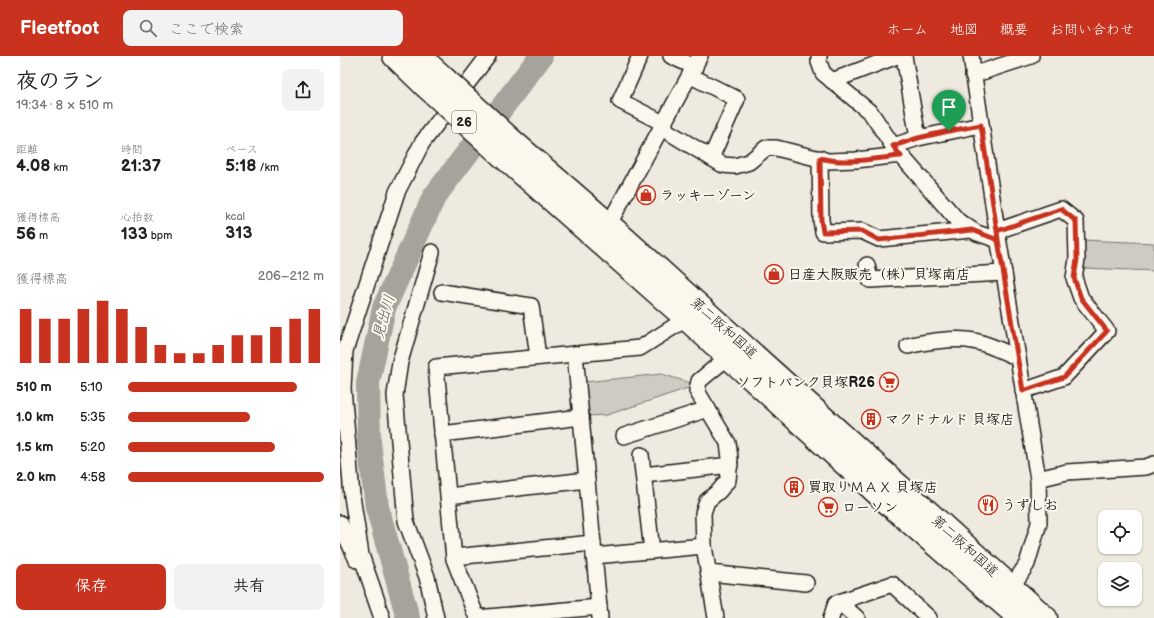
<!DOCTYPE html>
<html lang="ja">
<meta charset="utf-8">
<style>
body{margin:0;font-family:"Balsamiq Sans","Klee One",sans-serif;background:#f2f2f2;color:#222;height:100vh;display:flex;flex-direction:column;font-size:15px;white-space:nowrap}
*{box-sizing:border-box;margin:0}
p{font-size:13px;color:#767676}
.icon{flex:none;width:22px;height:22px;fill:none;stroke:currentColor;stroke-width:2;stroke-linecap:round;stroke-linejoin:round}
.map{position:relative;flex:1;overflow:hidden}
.details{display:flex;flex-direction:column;background:#fff;width:340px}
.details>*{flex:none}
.tools{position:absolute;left:758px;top:454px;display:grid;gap:8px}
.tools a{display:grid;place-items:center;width:44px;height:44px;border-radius:8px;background:#fff;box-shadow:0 1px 3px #0004;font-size:20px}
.pin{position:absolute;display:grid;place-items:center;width:34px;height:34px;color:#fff;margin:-41px -17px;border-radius:50% 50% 50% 0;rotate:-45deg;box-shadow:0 0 4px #0007}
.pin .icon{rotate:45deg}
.round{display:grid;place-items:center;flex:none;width:42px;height:42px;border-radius:8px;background:#f2f2f2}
.headline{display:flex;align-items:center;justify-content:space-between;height:68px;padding:0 16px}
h1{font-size:22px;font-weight:800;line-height:30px}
.metrics{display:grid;grid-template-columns:repeat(3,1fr);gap:6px;height:68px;padding:4px 16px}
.metrics div{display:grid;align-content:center}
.metrics b{font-size:17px;font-weight:800}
.metrics small{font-size:11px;font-weight:400}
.metrics p{font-size:11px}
.chart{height:112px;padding:8px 16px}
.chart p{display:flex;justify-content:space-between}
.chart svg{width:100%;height:72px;margin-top:4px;stroke:#c8321e;stroke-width:6}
.button{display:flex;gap:8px;margin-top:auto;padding:8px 16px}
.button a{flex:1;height:46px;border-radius:8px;background:#c8321e;color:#fff;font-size:16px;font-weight:800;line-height:46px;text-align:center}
.button a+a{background:#f2f2f2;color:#222}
ul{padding:0 16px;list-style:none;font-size:13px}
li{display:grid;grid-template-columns:64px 48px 1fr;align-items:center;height:30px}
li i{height:10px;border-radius:5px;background:#c8321e}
header{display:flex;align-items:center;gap:24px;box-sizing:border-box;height:56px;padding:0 20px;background:#c8321e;color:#fff}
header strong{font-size:19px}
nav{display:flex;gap:22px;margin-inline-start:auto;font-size:14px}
.search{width:280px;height:36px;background:#f2f2f2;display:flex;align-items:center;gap:10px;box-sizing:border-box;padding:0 14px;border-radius:8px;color:#767676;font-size:15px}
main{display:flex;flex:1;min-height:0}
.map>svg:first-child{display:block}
.green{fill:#ceccc2;stroke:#75746f}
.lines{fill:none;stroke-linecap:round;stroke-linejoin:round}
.river{stroke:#a6a39d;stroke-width:24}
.minor-casing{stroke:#1c1c1c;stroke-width:18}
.highway-casing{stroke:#1c1c1c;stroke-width:25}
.minor{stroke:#fbf7ec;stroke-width:15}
.highway{stroke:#fbf7ec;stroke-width:22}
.highway-bridge-casing{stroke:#1c1c1c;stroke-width:25;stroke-linecap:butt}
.highway-bridge{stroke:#fbf7ec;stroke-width:22}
.route-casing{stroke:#fff;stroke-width:8}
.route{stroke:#c8321e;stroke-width:5}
.labels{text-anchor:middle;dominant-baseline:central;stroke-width:4;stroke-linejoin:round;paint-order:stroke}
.shield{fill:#fbf7ec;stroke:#5f5e5a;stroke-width:1}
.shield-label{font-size:13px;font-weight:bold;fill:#1c1c1c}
.poi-label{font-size:14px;font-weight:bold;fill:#1c1c1c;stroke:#fbf7ec;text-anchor:start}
.street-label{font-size:14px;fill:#1c1c1c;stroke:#fbf7ec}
.water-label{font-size:15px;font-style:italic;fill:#5a5956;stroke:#fbf7ec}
</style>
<header>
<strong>Fleetfoot</strong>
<div class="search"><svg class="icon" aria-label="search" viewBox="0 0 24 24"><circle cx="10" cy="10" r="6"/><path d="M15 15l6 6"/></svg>ここで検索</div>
<nav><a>ホーム</a><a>地図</a><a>概要</a><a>お問い合わせ</a></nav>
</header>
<main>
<section class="details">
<div class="headline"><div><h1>夜のラン</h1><p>19:34 · 8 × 510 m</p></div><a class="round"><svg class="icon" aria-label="share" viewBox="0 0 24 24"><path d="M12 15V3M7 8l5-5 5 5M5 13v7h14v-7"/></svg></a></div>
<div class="metrics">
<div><p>距離</p><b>4.08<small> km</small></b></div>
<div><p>時間</p><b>21:37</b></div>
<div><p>ペース</p><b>5:18<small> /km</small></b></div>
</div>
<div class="metrics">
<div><p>獲得標高</p><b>56<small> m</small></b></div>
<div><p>心拍数</p><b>133<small> bpm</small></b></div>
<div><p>kcal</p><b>313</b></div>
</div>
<div class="chart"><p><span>獲得標高</span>206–212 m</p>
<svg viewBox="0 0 160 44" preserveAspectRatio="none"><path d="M5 44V11M15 44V17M25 44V17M35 44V11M45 44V6M55 44V11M65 44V22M75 44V33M85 44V38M95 44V38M105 44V33M115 44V27M125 44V27M135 44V22M145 44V17M155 44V11"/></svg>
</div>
<ul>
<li><b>510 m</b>5:10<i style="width:86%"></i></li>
<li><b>1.0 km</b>5:35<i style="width:62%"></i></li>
<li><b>1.5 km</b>5:20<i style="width:75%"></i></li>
<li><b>2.0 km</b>4:58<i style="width:100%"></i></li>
</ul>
<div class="button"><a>保存</a><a>共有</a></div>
</section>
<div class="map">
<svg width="814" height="562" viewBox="0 0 814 562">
<rect width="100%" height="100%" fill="#eeeadf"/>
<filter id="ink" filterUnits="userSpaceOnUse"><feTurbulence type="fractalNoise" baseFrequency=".025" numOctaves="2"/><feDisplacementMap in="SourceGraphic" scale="8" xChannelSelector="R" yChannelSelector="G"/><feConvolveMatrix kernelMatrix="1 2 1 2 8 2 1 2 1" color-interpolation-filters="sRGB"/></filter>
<g filter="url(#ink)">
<g class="green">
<path d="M741,184l73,3v28l-71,-3z"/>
<path d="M322,318l28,9 1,4 -84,28 -19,1 -4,-34z"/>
</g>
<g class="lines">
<path class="river" d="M68,562l-31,-111 -8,-65 -1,-59 16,-75 50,-111 107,-141"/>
<g class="minor-casing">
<g id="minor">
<path d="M300,0l-20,45 45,23"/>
<path d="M331,0l24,11"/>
<path d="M479,0v6l4,11 48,40 22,33 65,75 19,12 21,7"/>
<path d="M631,0l26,175 41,248 1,44 -12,41 -16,24 -1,8"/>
<path d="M633,19l58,-19"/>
<path d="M351,20l46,23 -26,59"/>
<path d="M492,25l65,-25"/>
<path d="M322,72l61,37 12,1 14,-4 17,-14h10l52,13 28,-1 45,-5"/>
<path d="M578,82l63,-13"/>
<path d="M553,90l25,-8 -14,-82"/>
<path d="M480,102l1,62 2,12 39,-1 17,8 92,-9"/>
<path d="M269,168l91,-168"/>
<path d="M657,175l64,-22 15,12 1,38 -3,19 7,20 26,33 -43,46 -41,14"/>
<path d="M92,196l-32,110 -5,33 11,126 21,56 9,41"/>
<path d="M527,209l3,15 134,-7"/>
<path d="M102,236l89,14 7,51"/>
<path d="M568,290c14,-4 46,-8 59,-6 18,2 35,11 51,18"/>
<path d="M235,298l25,264"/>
<path d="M102,378l139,-17"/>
<path d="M284,380l84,-27"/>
<path d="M301,399l11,96"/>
<path d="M304,419l86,-10"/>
<path d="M698,423l29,-7 79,-5 8,-3"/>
<path d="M108,440l139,-16"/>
<path d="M0,467l17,37"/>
<path d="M254,500l110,-10"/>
<path d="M114,501l139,-14"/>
<path d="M369,517l97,10"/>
<path d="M33,536l9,26"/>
<path d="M37,545l-16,-46 -9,-59 -9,-108 2,-37 52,-159 25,-49 66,-87"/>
<path d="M499,546l18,16"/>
<path d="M137,562l-23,-59 -18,-192 204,-19 46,-29"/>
<path d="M137,562l122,-11"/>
<path d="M376,562l-12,-72 -1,-33 4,-12 12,-10 9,-11 2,-22 -2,-15 -31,-52 2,-10 29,-24"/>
<path d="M491,562l5,-15 56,-19 37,34"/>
</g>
</g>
<g class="highway-casing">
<g id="highway">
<path d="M54,0l31,30"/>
<path d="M80,0l21,19"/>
<path d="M173,85l96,83 437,394"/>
<path d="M163,101l183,162 199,182 134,117"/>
</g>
</g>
<use href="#minor" class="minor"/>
<use href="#highway" class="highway"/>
<g class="highway-bridge-casing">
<g id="highway-bridge">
<path d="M101,19l72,66"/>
<path d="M85,30l78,71"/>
</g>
</g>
<use href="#highway-bridge" class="highway-bridge"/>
</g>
</g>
<g class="lines" filter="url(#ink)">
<g class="route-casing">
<path id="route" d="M609,75l-31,7 -25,8 8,10c-26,2 -56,9 -81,2l1,62 2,12 39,-1 17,9 93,-10 26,10 -1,-9 64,-22 15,12 1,38 -3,19 7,20 26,33 -43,46 -41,14 -25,-151 -1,-9 -16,-106 -32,6"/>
</g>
<use href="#route" class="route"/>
</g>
<defs>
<g id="shop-ring" transform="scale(1)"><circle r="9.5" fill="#fbf7ec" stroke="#c8321e" stroke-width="1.5"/><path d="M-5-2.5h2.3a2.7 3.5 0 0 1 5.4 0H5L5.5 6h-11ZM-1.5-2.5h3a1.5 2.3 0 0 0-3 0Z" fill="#c8321e"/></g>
<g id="supermarket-ring" transform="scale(1)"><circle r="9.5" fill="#fbf7ec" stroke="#c8321e" stroke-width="1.5"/><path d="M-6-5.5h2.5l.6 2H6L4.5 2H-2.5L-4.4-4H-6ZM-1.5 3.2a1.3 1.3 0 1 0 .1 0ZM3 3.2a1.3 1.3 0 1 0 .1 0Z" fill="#c8321e"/></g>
<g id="building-ring" transform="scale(1)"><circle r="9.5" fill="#fbf7ec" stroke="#c8321e" stroke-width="1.5"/><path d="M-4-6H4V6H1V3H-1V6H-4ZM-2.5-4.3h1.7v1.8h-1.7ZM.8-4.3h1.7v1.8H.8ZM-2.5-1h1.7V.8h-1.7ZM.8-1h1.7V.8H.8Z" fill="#c8321e"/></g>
<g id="restaurant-ring" transform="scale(1)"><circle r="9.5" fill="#fbf7ec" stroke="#c8321e" stroke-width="1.5"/><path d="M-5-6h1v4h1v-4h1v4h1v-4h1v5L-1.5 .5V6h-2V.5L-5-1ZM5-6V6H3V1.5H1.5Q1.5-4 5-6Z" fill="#c8321e"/></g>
</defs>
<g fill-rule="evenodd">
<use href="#shop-ring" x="306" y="139"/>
<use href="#shop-ring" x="434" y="218"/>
<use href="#supermarket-ring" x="549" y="326"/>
<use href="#building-ring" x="531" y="363"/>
<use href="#building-ring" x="454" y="431"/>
<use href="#restaurant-ring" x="648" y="449"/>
<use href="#supermarket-ring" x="488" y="451"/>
</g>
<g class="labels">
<rect class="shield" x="112" y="55" width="24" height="22" rx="3"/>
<g class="shield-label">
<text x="124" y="66">26</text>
</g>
<g class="poi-label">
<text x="320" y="139">ラッキーゾーン</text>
<text x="448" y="218">日産大阪販売（株）貝塚南店</text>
<text x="535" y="326" text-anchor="end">ソフトバンク貝塚R26</text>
<text x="545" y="363">マクドナルド 貝塚店</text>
<text x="468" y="431">買取りＭＡＸ 貝塚店</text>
<text x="662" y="449">うずしお</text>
<text x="502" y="451">ローソン</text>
</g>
<g class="street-label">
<text transform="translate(384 272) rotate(42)">第二阪和国道</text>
<text transform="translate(625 490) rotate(42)">第二阪和国道</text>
</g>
<g class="water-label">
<text transform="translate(44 261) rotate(-74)">見出川</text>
</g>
</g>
</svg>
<div class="tools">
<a><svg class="icon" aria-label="locate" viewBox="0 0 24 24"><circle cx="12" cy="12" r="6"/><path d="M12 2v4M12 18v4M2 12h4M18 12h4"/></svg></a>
<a><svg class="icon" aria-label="layers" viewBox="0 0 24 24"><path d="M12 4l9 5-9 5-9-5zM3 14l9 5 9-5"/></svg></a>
</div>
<div class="pin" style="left:609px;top:75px;background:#1e9e55"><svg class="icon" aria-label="arrive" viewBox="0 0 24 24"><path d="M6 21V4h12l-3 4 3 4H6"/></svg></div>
</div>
</main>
